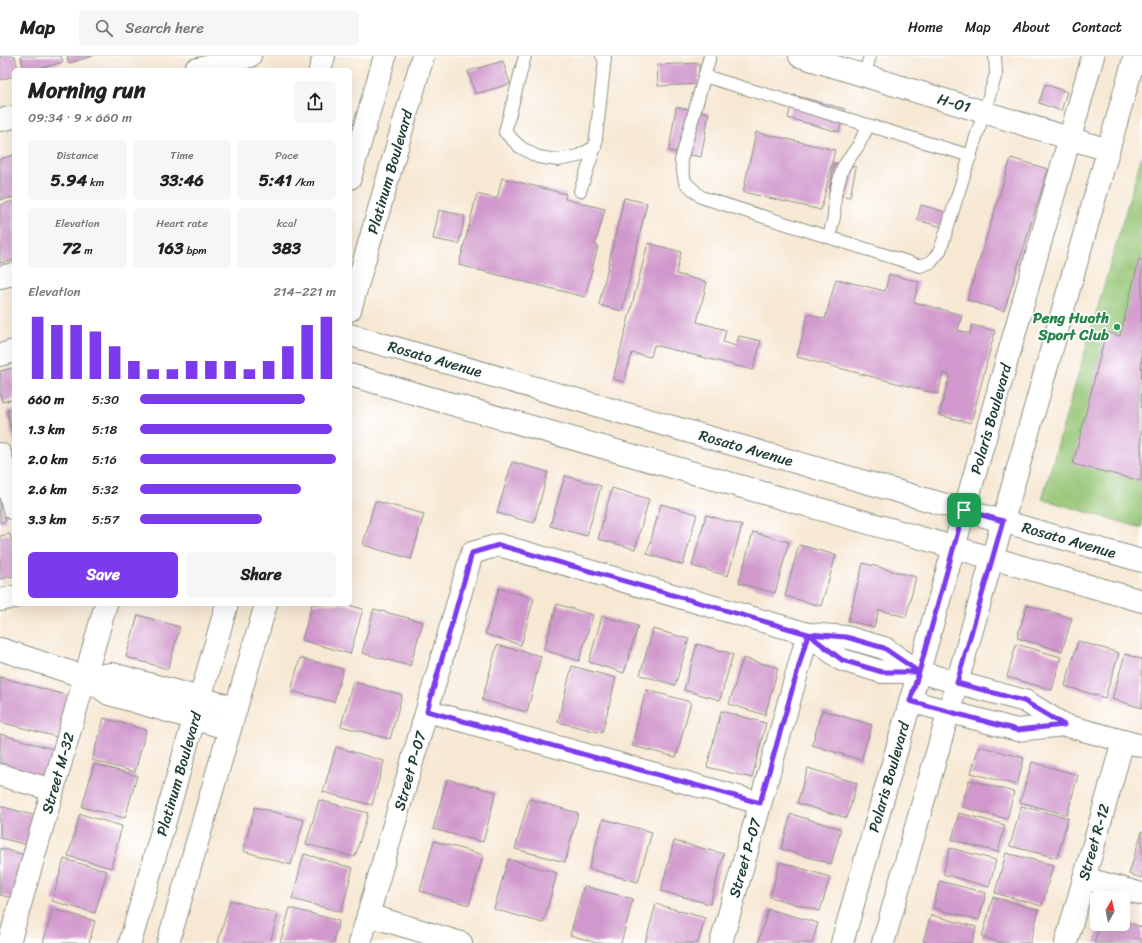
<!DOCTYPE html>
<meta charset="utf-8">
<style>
body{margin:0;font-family:Sriracha,sans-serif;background:#f6f6f6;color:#222;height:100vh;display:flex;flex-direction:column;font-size:15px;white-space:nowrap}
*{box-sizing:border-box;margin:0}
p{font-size:13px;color:#767676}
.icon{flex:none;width:22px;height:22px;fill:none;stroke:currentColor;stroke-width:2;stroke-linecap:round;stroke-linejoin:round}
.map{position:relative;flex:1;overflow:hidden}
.details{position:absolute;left:12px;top:12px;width:340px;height:538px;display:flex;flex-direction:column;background:#fff;border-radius:6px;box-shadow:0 4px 16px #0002}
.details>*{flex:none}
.needle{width:26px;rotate:9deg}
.fabs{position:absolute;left:1090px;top:835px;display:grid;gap:8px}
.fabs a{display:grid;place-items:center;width:40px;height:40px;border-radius:6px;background:#fff;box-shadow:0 4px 16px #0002;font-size:20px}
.pin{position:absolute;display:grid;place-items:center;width:34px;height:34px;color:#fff;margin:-17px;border-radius:8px;box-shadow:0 2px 6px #0006}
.round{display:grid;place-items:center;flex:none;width:42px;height:42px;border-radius:6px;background:#f6f6f6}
.overview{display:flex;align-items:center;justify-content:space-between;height:68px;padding:0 16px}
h1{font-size:22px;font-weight:800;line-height:30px}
.metrics{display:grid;grid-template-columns:repeat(3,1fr);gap:6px;height:68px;padding:4px 16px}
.metrics div{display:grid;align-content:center;border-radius:6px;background:#f6f6f6;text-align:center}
.metrics b{font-size:17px;font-weight:800}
.metrics small{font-size:11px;font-weight:400}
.metrics p{font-size:11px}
.chart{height:112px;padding:8px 16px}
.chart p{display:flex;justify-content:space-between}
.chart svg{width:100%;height:72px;margin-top:4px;stroke:#7c3aed;stroke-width:6}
.primary-button{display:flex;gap:8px;margin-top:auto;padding:8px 16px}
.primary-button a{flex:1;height:46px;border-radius:6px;background:#7c3aed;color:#fff;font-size:16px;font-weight:800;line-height:46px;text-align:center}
.primary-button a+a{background:#f6f6f6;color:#222}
ul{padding:0 16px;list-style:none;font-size:13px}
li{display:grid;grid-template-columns:64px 48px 1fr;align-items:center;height:30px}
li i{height:10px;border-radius:5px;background:#7c3aed}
header{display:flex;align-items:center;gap:24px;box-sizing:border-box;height:56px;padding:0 20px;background:#fff;border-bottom:1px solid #e0e0e0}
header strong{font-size:19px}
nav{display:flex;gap:22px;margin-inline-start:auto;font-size:14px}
.search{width:280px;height:36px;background:#f6f6f6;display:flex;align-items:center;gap:10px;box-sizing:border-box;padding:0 14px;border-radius:6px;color:#767676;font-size:15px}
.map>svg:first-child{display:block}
.grass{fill:#94c575;stroke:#5a8154}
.building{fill:#d098cc}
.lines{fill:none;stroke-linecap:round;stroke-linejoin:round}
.service-casing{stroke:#8b9284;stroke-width:14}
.minor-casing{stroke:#8b9284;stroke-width:24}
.tertiary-casing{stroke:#8b9284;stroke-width:24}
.service{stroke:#fff;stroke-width:12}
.minor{stroke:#fff;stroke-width:22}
.tertiary{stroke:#fff;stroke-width:22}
.route-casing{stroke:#fff;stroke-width:8}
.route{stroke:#7c3aed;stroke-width:5}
.leisure-dot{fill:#2e9e5b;stroke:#fff;stroke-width:1.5}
.labels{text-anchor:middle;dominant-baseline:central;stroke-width:3;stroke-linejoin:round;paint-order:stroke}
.street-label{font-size:15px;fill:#1f3d34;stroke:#fff}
.leisure-label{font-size:15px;font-weight:bold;fill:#27864d;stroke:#fff;text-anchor:end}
</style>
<header>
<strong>Map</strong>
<div class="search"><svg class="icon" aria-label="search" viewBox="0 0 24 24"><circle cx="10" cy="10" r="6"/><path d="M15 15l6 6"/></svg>Search here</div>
<nav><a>Home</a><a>Map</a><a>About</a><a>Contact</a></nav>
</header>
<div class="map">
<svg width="1142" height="887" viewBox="0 0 1142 887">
<rect width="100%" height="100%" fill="#fff"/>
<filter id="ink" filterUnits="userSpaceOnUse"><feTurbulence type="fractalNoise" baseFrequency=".025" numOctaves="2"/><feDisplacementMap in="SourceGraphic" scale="8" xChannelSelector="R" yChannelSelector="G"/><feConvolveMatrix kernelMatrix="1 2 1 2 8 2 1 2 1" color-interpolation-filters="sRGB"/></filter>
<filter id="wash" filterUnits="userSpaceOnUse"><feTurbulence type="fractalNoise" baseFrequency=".012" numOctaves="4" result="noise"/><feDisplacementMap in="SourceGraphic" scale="16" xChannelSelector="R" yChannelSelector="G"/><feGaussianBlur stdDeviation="0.9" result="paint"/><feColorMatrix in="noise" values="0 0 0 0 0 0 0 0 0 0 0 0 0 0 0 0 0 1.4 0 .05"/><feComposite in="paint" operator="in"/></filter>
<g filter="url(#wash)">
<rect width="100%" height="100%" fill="#f7e8d4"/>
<path class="grass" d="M1142,99v373l-100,-29z"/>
<g id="blocks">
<g class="building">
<path d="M0,0h15l3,14h-4v6l-14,4z"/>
<path d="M21,0h40l2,6 -30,8h-9z"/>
<path d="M67,0h26l-24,7z"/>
<path d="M503,5l7,23 -35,10 -7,-23z"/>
<path d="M699,7v21l-41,2 -1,-21z"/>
<path d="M1045,28l22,8 -6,19 -22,-8z"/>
<path d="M794,39l51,14 -6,23 -51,-14z"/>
<path d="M676,51l33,6 -8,44 -32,-6z"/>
<path d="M756,76l79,18 -14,60 -78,-18z"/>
<path d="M14,99v42l-14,3v-41z"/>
<path d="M1011,102l37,11 -44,142 -37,-11z"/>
<path d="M834,107l22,4 -6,30 -21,-4z"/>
<path d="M502,122l64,16 -1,5 40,10 -10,36 3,1 -13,51 -126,-32 18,-71 20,5z"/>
<path d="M624,142l23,5 -25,108 -23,-6z"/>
<path d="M14,145v59l-14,3v-58z"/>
<path d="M921,149l35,10 -4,15 -35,-10z"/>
<path d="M439,154l26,6 -6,28 -26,-5z"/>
<path d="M648,187l33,9 -5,22 31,8 -10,40 29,8 -3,12 13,4 3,-10 22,5 -8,29 -99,-25 -3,12 -19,-4 -8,29 -11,-3z"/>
<path d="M1139,203l3,1 -1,221 -68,-17 33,-132 14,4z"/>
<path d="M889,218l30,8 -5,20 48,13 -4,15 12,4 2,-9 23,6 -24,92 -32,-8 11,-40 -7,-2 -5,21 -141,-37 11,-43 17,5 11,-40 49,12z"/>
<path d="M14,312v31l-12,3 -2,-9v-22z"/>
<path d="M14,353v30h-1l-6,-28z"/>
<path d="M512,406l36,10 -14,51 -37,-10z"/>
<path d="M565,420l36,10 -14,50 -37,-10z"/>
<path d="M612,432l37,11 -14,50 -37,-10z"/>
<path d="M0,444l6,21 -6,2z"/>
<path d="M375,445l49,13 -13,45 -48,-14z"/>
<path d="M661,448l36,10 -14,51 -36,-11z"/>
<path d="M706,459l36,10 -14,51 -36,-10z"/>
<path d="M753,476l36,10 -14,51 -36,-10z"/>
<path d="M10,478l4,16v26l-14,3v-43z"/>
<path d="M799,489l37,10 -15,51 -36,-10z"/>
<path d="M863,507l53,14 -10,40 -27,-7 -5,17 -26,-6z"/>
<path d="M499,532l35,10 -13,47 -36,-11z"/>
<path d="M312,548h32l19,5 -13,45 -48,-14z"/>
<path d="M557,548l36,11 -14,46 -35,-11z"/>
<path d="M1027,549l45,13 -10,33 -45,-13z"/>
<path d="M374,553l49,13 -13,44 -48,-13z"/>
<path d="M138,559l42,12 -12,42 -42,-12z"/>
<path d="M602,560l36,10 -14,47 -35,-11z"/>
<path d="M653,573l36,10 -14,46 -35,-10z"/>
<path d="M1078,585l41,12 -14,45 -40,-12z"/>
<path d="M697,588l36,10 -13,46 -36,-10z"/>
<path d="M1016,588l45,13 -9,33 -45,-13z"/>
<path d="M497,589l44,11 -14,56 -45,-12z"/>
<path d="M1125,598l17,5v49l-30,-9z"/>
<path d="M300,602l43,11 -9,33 -43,-11z"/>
<path d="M743,602l35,10 -13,47 -36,-11z"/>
<path d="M572,610l44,12 -14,55 -44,-11z"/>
<path d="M0,621l73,20 -12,41 -61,-16z"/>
<path d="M353,626l49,13 -12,44 -49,-13z"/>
<path d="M646,634l45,12 -15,55 -44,-11z"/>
<path d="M822,654l50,15 -11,35 -49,-15z"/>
<path d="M721,655l45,12 -14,55 -45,-11z"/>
<path d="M104,662l42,12 -11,42 -43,-12z"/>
<path d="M0,678l56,16 -9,29 -47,-13z"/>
<path d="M979,690l45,12 -7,27 -46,-12z"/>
<path d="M336,691l48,14 -12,44 -49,-13z"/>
<path d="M1032,706l46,13 -11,40 -47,-13z"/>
<path d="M94,708l43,12 -12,42 -43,-11z"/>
<path d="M808,712l49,15 -10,35 -50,-15z"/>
<path d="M447,723l49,13 -13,50 -50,-13z"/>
<path d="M969,724l45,12 -7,27 -45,-12z"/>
<path d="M529,743l49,14 -13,49 -50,-13z"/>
<path d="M319,744l49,13 -13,44 -49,-13z"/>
<path d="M0,750l36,10 -8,29 -28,-7z"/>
<path d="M1021,750l47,12 -11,40 -47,-12z"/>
<path d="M255,751l49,13 -13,45 -48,-14z"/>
<path d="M959,757l46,12 -7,27 -46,-12z"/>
<path d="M80,758l42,12 -11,42 -43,-12z"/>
<path d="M791,758l50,15 -10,35 -50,-15z"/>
<path d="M603,763l49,13 -14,50 -49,-13z"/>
<path d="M1142,775v47l-13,-4z"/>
<path d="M434,785l49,14 -14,50 -49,-14z"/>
<path d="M674,785l50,13 -14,50 -49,-13z"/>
<path d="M0,792l24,7 -12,43 -12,-3z"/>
<path d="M950,792l46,12 -7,27 -46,-13z"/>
<path d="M1006,797l47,12 -11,41 -47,-13z"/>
<path d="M304,798l49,14 -12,44 -49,-13z"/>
<path d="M64,803l43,12 -12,42 -43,-12z"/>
<path d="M508,803l49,14 -14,50 -49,-14z"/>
<path d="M780,806l50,15 -10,34 -50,-14z"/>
<path d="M940,825l46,12 -7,27 -46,-12z"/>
<path d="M584,830l49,13 -12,44h-24l-27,-8z"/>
<path d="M993,841l46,13 -9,33h-27l-21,-6z"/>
<path d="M230,844l48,14 -8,29h-52z"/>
<path d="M656,848l49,14 -7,25h-53z"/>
<path d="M290,852l49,13 -6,22h-53z"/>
<path d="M53,853l42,12 -6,22h-46z"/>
<path d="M768,853l50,14 -6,20h-54z"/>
<path d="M931,859l45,12 -4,16h-43l-6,-2z"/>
<path d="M1123,865l19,6v16h-48l6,-19h23z"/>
</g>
</g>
</g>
<g filter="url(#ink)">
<use href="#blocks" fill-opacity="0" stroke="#8b9284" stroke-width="1"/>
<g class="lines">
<g class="service-casing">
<g id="service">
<path d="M525,0l-20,76 15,15 18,10 20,3 20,-4 17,-9 10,-89 -3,-2"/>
<path d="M710,0l-29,104 4,22 16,15 219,69 11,-4 9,-11 56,-177 -1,-18"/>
<path d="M704,20l267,80"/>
<path d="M864,20l6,-20"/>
<path d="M580,135l15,-44"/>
<path d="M829,181l5,-20 1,-22 8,-28 15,-21 10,-20"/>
</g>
</g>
<g class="minor-casing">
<g id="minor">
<path d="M800,0l308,94"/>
<path d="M195,14l55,-14"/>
<path d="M320,14l4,-14"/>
<path d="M0,64l14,-3"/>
<path d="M0,221l14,-3"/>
<path d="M0,299l14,-4"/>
<path d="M0,398l14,55"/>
<path d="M0,544l14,-3"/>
<path d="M808,578l34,26 40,12h37l106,29 39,24 78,21"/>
<path d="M0,593l85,28 24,17 121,35"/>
<path d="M85,621l28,-3 123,34"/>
<path d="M910,645l107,29 47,-5"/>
<path d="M427,655l333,92"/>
<path d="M0,719l53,15"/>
<path d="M1084,822l58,16"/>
<path d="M368,859l93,28"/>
<path d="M9,887l97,-339"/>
<path d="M360,887l112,-390 27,-8 309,89 38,3 38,11 35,24"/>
<path d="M721,887l87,-309"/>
<path d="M1066,887l57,-202"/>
</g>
</g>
<g class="tertiary-casing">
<g id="tertiary">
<path d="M350,122l35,-122"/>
<path d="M350,254l73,-254"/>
<path d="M350,279l792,226"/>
<path d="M350,319l792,226"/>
<path d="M130,887l97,-339"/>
<path d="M168,887l98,-339"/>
<path d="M842,887l251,-887"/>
<path d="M883,887l252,-887"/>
</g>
</g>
<use href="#service" class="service"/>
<use href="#minor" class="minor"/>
<use href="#tertiary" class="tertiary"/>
</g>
</g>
<g class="lines" filter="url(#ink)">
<g class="route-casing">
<path id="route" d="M964,454l-45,162 -35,-24 -38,-11 -38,-3 -309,-89 -27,8 -45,158 333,92 48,-169 34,26 40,12h37l-9,29 107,29 47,-5 -40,-24 -67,-18 46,-162 -39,-11"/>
</g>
<use href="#route" class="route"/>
</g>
<circle class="leisure-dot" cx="1117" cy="271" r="4"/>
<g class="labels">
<g class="street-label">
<text transform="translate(954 47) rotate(17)">H-01</text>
<text transform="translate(390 116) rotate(-74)">Platinum Boulevard</text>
<text transform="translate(435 303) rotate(16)">Rosato Avenue</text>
<text transform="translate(991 363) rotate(-74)">Polaris Boulevard</text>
<text transform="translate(746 392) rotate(16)">Rosato Avenue</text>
<text transform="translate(1069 484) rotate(16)">Rosato Avenue</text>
<text transform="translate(410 715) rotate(-74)">Street P-07</text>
<text transform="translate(58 717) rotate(-74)">Street M-32</text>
<text transform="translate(179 718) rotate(-74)">Platinum Boulevard</text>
<text transform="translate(889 721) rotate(-74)">Polaris Boulevard</text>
<text transform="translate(1094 786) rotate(-74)">Street R-12</text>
<text transform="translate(745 802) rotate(-74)">Street P-07</text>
</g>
<g class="leisure-label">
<text x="1109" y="262">Peng Huoth<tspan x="1109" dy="17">Sport Club</tspan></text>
</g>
</g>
</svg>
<div class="fabs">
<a><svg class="needle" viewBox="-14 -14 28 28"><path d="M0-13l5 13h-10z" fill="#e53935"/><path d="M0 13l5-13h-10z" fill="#767676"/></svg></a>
</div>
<div class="pin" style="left:964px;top:454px;background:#1e9e55"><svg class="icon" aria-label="arrive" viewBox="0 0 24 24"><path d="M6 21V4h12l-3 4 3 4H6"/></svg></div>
<section class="details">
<div class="overview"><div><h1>Morning run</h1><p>09:34 · 9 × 660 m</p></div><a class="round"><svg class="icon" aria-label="share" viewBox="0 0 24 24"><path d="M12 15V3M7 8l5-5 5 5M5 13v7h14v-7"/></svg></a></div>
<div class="metrics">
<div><p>Distance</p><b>5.94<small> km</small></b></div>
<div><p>Time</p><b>33:46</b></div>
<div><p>Pace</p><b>5:41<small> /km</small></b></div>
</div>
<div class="metrics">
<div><p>Elevation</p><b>72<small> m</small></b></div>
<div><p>Heart rate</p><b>163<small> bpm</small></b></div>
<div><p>kcal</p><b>383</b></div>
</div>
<div class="chart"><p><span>Elevation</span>214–221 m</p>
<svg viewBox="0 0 160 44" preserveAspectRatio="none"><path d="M5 44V6M15 44V11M25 44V11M35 44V15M45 44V24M55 44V33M65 44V38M75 44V38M85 44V33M95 44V33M105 44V33M115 44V38M125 44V33M135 44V24M145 44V11M155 44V6"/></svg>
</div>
<ul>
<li><b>660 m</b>5:30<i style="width:84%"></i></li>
<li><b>1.3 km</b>5:18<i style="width:98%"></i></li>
<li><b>2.0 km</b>5:16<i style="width:100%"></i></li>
<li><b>2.6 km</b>5:32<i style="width:82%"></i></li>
<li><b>3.3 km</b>5:57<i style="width:62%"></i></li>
</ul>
<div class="primary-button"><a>Save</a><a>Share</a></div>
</section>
</div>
